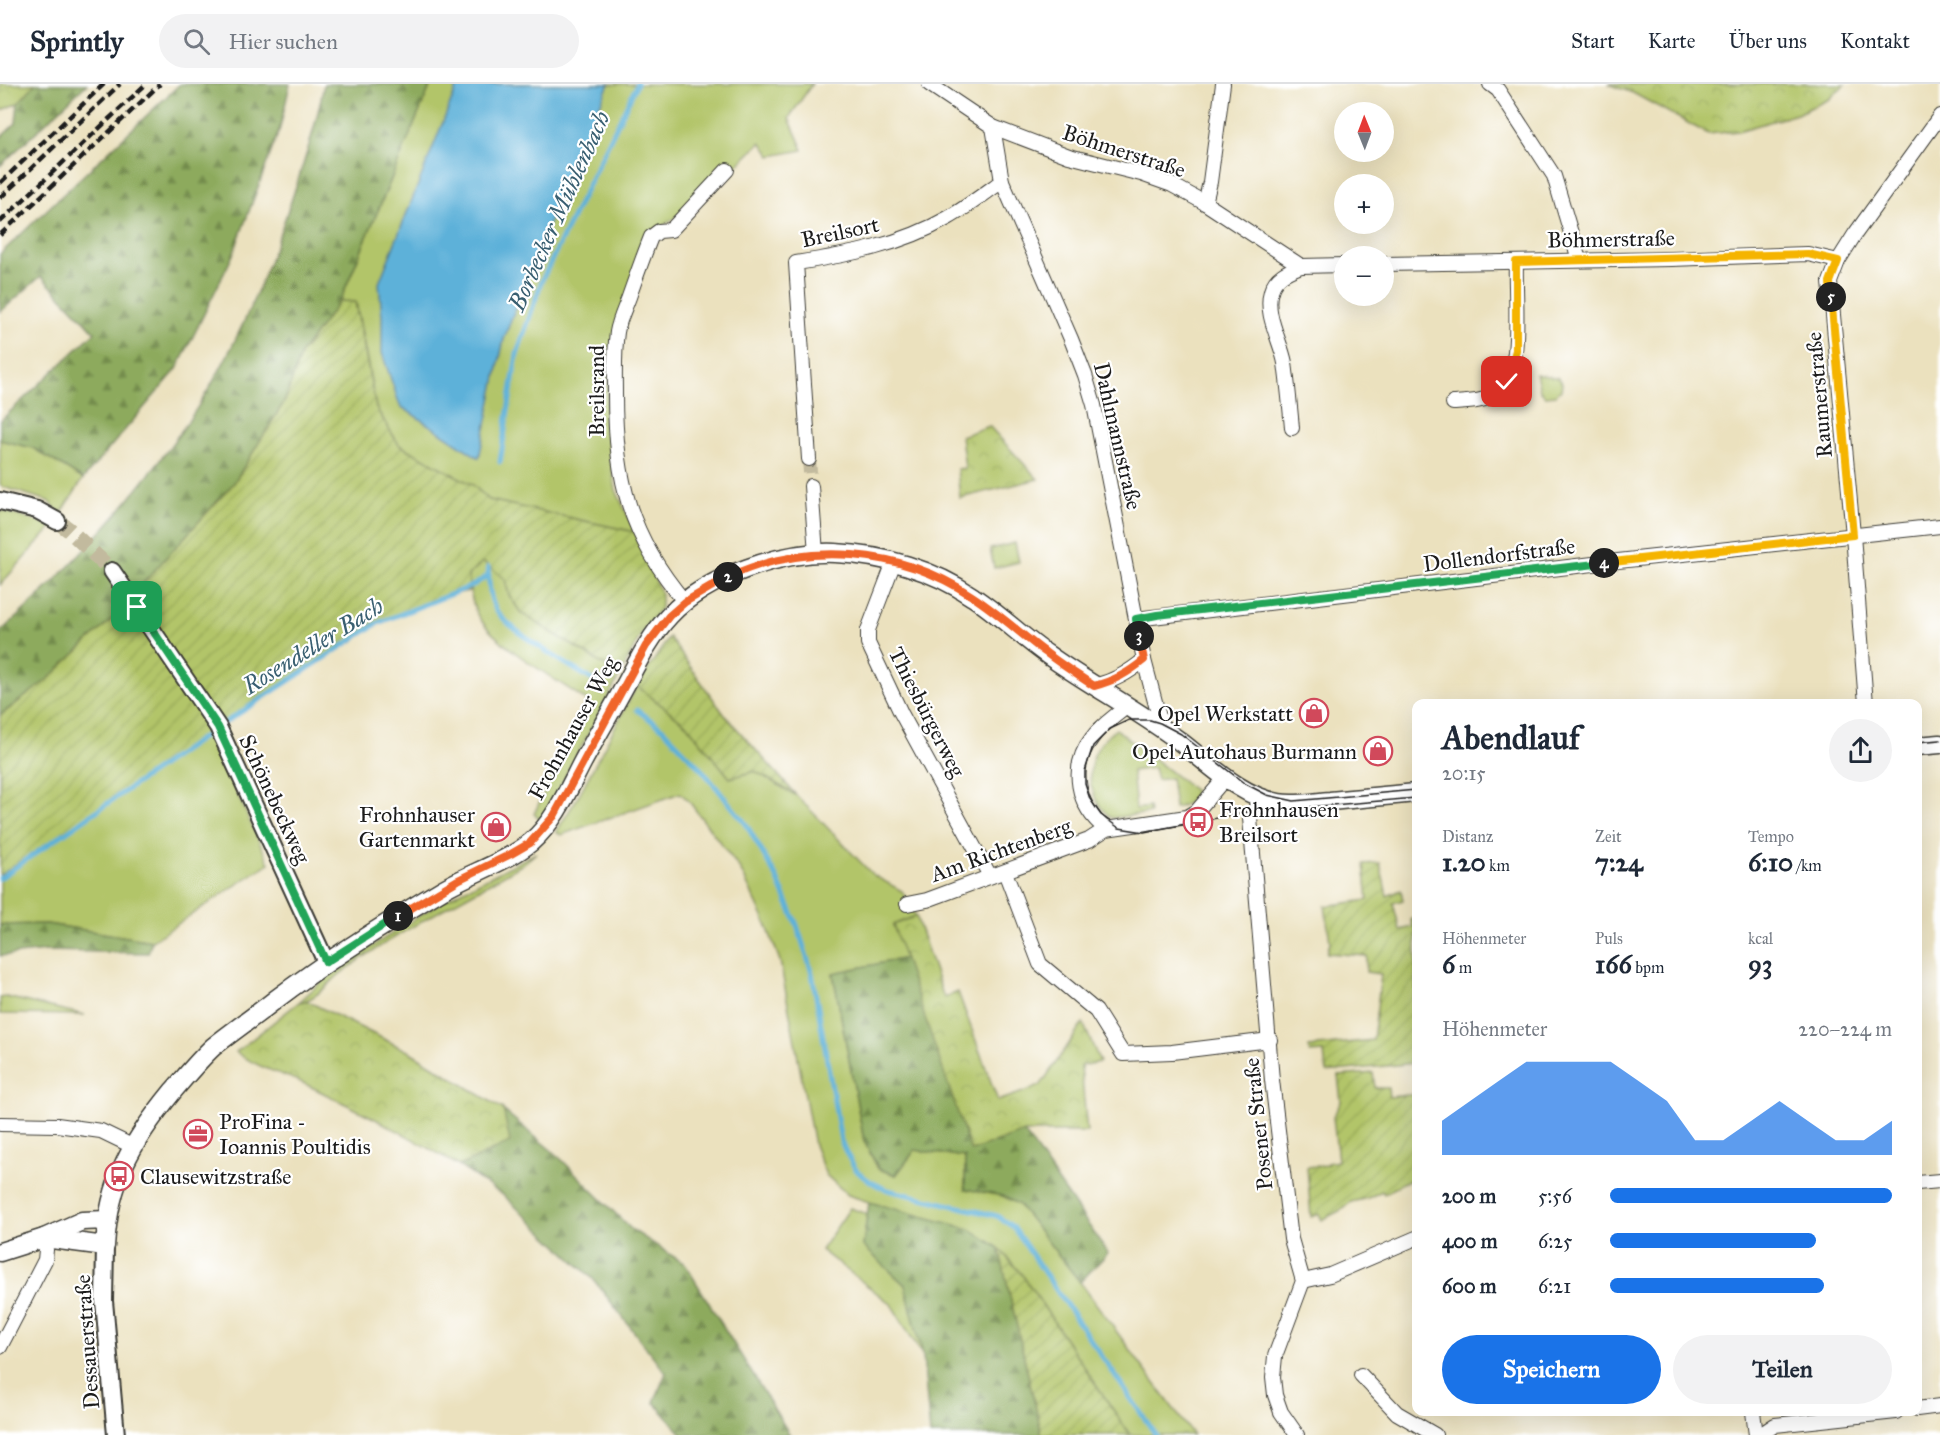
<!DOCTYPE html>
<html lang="de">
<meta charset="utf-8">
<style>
body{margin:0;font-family:"IM FELL Great Primer",serif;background:#f2f2f3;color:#1f2937;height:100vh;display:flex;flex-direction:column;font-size:22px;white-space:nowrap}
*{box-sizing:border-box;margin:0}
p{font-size:20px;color:#747a83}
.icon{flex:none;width:33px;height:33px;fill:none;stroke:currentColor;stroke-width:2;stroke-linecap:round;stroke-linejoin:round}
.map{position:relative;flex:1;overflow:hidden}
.drawer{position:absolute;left:1412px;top:615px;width:510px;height:717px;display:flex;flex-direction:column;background:#fff;border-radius:12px;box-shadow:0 6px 24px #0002}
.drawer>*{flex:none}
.needle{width:39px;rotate:359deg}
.tools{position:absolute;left:1334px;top:18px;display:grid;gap:12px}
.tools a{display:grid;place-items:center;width:60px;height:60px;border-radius:50%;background:#fff;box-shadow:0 6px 24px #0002;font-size:30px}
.pin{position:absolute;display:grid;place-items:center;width:51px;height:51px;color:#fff;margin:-26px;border-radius:12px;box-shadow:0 3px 9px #0006}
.km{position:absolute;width:30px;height:30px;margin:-15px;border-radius:50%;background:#222;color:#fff;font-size:16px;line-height:30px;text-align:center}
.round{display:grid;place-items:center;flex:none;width:63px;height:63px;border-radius:32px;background:#f2f2f3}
.headline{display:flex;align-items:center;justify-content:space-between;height:102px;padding:0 30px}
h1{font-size:33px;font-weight:700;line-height:45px}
.figures{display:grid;grid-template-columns:repeat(3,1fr);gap:9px;height:102px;padding:6px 30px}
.figures div{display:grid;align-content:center}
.figures b{font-size:26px;font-weight:700}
.figures small{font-size:16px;font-weight:400}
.figures p{font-size:16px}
.chart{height:168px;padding:12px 30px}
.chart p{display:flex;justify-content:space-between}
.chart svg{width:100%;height:108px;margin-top:6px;fill:#1a73e8;opacity:.7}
.action{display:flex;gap:12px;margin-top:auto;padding:12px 30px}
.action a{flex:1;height:69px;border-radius:36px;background:#1a73e8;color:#fff;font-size:24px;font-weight:700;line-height:69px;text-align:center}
.action a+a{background:#f2f2f3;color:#1f2937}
ul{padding:0 30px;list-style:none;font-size:20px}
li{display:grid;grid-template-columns:96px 72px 1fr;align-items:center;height:45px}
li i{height:15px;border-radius:8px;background:#1a73e8}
header{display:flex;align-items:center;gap:36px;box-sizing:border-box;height:84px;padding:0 30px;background:#fff;border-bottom:2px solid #e0e1e3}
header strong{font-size:28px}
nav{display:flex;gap:33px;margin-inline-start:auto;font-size:21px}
.search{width:420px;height:54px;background:#f2f2f3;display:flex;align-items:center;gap:15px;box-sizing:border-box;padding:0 21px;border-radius:33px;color:#747a83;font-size:22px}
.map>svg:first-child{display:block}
.grass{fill:#b2c569;stroke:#677042;stroke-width:1.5}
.forest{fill:url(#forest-firs);stroke:#54633c;stroke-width:1.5}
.park{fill:url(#park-crowns);stroke:#677042;stroke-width:1.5}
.garden{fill:url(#garden-furrows);stroke:#677042;stroke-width:1.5}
.water{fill:#5db1d9;stroke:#3c667a;stroke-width:1.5}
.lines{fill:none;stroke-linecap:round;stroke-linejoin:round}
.stream{stroke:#5db1d9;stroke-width:5}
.minor-tunnel{stroke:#c2ba9e;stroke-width:14;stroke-dasharray:14 7;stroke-linecap:butt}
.tertiary-tunnel{stroke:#c2ba9e;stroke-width:16;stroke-dasharray:16 8;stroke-linecap:butt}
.minor-casing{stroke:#3b3a34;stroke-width:16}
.tertiary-casing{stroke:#3b3a34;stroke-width:20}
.secondary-casing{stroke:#3b3a34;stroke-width:21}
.minor{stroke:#fff;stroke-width:14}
.tertiary{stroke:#fff;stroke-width:16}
.secondary{stroke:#fff;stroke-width:18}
.tram{stroke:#1c1c1c;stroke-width:1.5}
.rail{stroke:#1c1c1c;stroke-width:4.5;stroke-dasharray:9 4.5;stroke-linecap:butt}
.split-1-casing{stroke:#fff;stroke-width:12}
.split-2-casing{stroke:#fff;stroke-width:12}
.split-3-casing{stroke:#fff;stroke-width:12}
.split-4-casing{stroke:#fff;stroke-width:12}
.split-5-casing{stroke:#fff;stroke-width:12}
.split-6-casing{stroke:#fff;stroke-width:12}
.split-1{stroke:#22a559;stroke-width:8}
.split-2{stroke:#f0652b;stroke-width:8}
.split-3{stroke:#f0652b;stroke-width:8}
.split-4{stroke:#22a559;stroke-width:8}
.split-5{stroke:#f5b400;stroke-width:8}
.split-6{stroke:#f5b400;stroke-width:8}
.labels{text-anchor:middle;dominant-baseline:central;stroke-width:4.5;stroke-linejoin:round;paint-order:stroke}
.street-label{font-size:22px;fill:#1c1c1c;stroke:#fff}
.poi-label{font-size:22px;fill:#1c1c1c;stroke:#fff;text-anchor:end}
.water-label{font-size:24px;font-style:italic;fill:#395f71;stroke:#fff}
</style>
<header>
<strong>Sprintly</strong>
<div class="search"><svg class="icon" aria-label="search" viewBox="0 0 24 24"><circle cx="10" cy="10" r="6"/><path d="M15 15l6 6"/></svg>Hier suchen</div>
<nav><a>Start</a><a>Karte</a><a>Über uns</a><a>Kontakt</a></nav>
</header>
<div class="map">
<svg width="1940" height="1351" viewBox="0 0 1940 1351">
<defs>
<pattern id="forest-firs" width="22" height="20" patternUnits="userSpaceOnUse" patternTransform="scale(1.5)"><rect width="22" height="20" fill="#8daa5d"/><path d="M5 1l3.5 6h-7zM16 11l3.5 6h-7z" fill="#728a4c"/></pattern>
<pattern id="park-crowns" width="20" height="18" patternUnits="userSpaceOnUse" patternTransform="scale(1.5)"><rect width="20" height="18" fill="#b2c569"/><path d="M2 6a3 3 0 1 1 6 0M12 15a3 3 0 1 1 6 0" fill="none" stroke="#98a95a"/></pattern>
<pattern id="garden-furrows" width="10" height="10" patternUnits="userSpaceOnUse" patternTransform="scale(1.5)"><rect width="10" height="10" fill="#b2c569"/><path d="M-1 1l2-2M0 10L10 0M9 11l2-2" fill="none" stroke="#98a95a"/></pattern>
</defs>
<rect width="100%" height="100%" fill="#fff"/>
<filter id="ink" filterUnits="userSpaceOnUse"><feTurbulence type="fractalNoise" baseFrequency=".0167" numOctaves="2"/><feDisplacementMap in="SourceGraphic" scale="12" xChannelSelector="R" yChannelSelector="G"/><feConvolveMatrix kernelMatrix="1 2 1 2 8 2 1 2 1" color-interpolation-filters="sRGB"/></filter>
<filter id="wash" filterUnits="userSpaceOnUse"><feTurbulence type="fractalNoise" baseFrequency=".008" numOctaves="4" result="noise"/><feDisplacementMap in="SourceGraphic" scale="24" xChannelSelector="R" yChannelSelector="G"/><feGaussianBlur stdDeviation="1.35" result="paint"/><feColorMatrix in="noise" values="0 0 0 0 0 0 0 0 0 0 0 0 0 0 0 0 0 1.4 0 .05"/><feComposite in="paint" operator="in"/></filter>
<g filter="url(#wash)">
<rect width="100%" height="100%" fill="#ebe1be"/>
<g class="grass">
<path d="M431,0h381l-23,34 14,32 -32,6 -10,-14c-28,28 -68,69 -103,86l-49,141 -3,54 4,34 6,33 19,42 -146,-32 -16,-15 -74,-40 -23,-37 -20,-106 -16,-1z"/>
<path d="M1536,290l23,4 3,5 -1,7 -6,5 -10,1 -5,-5z"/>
<path d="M0,356l33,8 50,31 -22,35 -13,-13 -48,-15z"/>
<path d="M0,426l53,16 -53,59z"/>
<path d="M483,478l22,17 4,16 12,18 99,62 -78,145 -8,-6 53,-113c-30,-21 -87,-53 -107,-82 -8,-11 -10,-30 -12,-44z"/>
<path d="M637,602l50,39 43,53 25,-7 42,25 76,79 29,16 14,25 -23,9 13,33 -73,15 31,168 14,28 18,6 19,-25 50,7v32l38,7 15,8 62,78 113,153h-63l-107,-159 -154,-74 -21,-7 -22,-20 -12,-30 -34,-184 -15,-40 -25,-52 -52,-69 -8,-7 -119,42 -5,-3 20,-32z"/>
<path d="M1116,645l79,62c-4,11 -9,14 -20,17l-4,-30 -14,2 -3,-12 -22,3 4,38 13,-2 1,6 -39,5c-30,-26 -27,-67 5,-89z"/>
<path d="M210,650l59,129 -117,78 -105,-17 -47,1v-50z"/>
<path d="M536,769l-13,11c-61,36 -127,68 -183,110 -12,10 -26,27 -41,28l33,-30 109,-70z"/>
<path d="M6,913l79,18 -85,-1v-16z"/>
<path d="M850,1124l17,6 -4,32 42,39 18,71 -32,-52 -70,-54z"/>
</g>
<g class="forest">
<path d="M29,0h58l-87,82v-28l16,-15 2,-21z"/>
<path d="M180,0h110l-10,44 -48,129 -55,112 -94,110 -50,-31 -33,-8v-19l95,-89 -54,-56 -41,36v-58z"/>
<path d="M324,0h107l-91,217 -39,52 -16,48 -51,82 -88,97 -23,29 -76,71 -47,35v-83c70,-62 134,-133 187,-209 45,-65 76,-139 101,-213 14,-41 28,-83 36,-126z"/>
<path d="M47,840l105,17 -4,12 -102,-2 -46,5v-31z"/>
<path d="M906,874l65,193 53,-19 84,121 -28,29 -62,-78 -15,-8 -38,-7v-32l-50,-7 -19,25 -17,-6 -15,-28 -31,-168z"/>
<path d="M410,968l92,57 55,46 74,74 54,35 105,171h-107l-29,-33 12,-29 -73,-94 -90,-84 -44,-29 50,-23z"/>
<path d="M869,1118l101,27 29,19 43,187h-112l-7,-79 -18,-71 -42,-39z"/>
</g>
<g class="park">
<path d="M0,0h35l-17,19 -18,8z"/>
<path d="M1608,0h237l-16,15 -32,15 -59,17 -30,3 -75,-41z"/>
<path d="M989,342l49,53 -78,19 -3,-29 8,-1 -4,-32z"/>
<path d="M1015,459l4,19 -25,6 -4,-19z"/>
<path d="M916,832l28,82 14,-6 40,109 42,-15 43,-63 17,39 -19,4 6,66h-63l-53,19 -78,-226z"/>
<path d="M307,917l103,51 93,57 7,33 -51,24c-50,-31 -103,-57 -156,-83 -23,-10 -47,-16 -67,-31l63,-50z"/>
</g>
<g class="garden">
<path d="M340,217l15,1 21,106 23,37 74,40 16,15 146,32 26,62v14l-21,28 -20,39 -99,-62 -12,-18 -4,-16 -22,-17 -15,13 2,16 -27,5 -71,28 -18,17 -28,14 -100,65 -16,14 -210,141v-159l47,-36 76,-71 23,-29 88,-97 51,-82 16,-48z"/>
<path d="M669,553l55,77 73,82 -42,-25 -25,7 -43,-53 -50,-39z"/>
<path d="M1380,779l7,33 14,-6 2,10 -10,3 7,27 13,-3 -2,-7 5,-3v146l-90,9 -2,-20 -14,1 -1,-6 64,-7 8,-66 -15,-2 1,-16 -40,-3 3,-11 -5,-36 43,-6 -4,-36z"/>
<path d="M1373,989l2,15h13l1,9 27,-3v86l-12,2 -20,12 -2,-3 -14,7 -17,4 -10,8 -19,10 -3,-6 -8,3 -4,-50 20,-2v-2l11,-2 -5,-44 8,-15 -3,-26z"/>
<path d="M999,1164l24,28 107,159h-88z"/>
</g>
<path class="water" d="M458,0h151l-77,179 -28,76 -25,119 -79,-52 -18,-53v-36l-3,-34z"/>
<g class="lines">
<g class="stream">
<path d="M500,378l17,-108 25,-74 95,-196"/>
<path d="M488,483c1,14 1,29 7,41 11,22 80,61 104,76"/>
<path d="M637,626l25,18 41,43 43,53 31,54 20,47 15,48 29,168c12,28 17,37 47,49l109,26 16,11 143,208"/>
<path d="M224,639l154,-100 94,-37 17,-11"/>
<path d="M0,794l206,-143"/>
</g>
</g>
</g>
<g filter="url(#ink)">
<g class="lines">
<path class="minor-tunnel" d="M809,375l2,27"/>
<path class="tertiary-tunnel" d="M57,437l11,8 44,42"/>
<g class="minor-casing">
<g id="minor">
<path d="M929,0l64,43 76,29 72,18 31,11 33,18 96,63 43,-1"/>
<path d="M1490,0l8,6 56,86 25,84"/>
<path d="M993,43l9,54 69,158 14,36 9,30 50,255 18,68"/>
<path d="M1205,119l5,-21 13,-98"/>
<path d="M1383,180l289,-5 136,-5 30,7"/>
<path d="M1453,319c15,-1 31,-1 45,-10 27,-19 16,-100 18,-131"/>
<path d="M1292,344c-2,-22 -4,-43 -7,-65 -4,-22 -21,-49 -14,-72 4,-15 17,-20 30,-25"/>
<path d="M809,375l-13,-196c52,-8 105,-18 152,-45 19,-11 36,-24 54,-37"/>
<path d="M811,402l5,67"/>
<path d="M894,478l-26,68v13l33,70 89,163"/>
<path d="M685,518c-55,-65 -70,-123 -70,-207 0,-21 -1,-42 2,-63 2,-12 8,-24 12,-35 7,-20 14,-40 22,-60l8,-6 12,-1 56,-60"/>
<path d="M1136,535l482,-58 322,-35"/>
<path d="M1094,602c20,-5 34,-13 50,-26"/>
<path d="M1866,620l-13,-169 -23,-253 8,-21 17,-27 85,-118"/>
<path d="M1261,714l-11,20 22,262 19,159 12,42 -28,75 -2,21 2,18 6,17 16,23"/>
<path d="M1106,745c-29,-22 -37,-62 -14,-91 9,-13 24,-22 35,-32"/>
<path d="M1005,788l35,92 56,47 27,43 49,-2 98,-12"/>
<path d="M907,820l20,-4 162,-60 17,-11 81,-12 10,-6 29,-34"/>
<path d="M0,1040l57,1 44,6 31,15"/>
<path d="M1917,1099l23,-2"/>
<path d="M1303,1197l27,-6 86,-37"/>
<path d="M0,1263l45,-87 1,-10 -2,-12"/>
<path d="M1361,1291l36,38 38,22"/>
<path d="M1917,1325l23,-3"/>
<path d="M1753,1328l3,23"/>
<path d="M1760,1351l15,-10 121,-13"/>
</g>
</g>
<g class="tertiary-casing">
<g id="tertiary">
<path d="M0,417l37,9 20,11"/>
<path d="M112,487l106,156 108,235"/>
<path d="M105,1162l-1,55 12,134"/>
</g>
</g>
<g class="secondary-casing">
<g id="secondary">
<path d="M1917,662l23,-2"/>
<path d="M44,1154l61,8c4,-66 27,-105 68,-155 13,-15 25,-30 40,-44 20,-16 42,-31 62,-47 53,-40 108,-75 165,-109 28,-17 67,-29 91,-49 24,-21 37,-52 51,-79 15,-28 31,-55 46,-83 12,-23 24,-46 42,-65 37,-39 112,-64 165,-62 48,2 99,17 138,44 26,17 49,40 75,58 42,30 88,54 130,85 31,23 61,56 101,63 16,3 35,-1 51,-2 29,-3 57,-5 86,-8"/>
<path d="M0,1168l44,-14 38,-17 25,-1"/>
</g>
</g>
<use href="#minor" class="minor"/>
<use href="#tertiary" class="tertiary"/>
<use href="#secondary" class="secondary"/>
<g class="tram">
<path d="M1917,658l23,-2"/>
<path d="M1416,706l-122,11 -27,-6 -23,-12 -63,-49 -21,-11 -10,-3h-21l-19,9 -17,17 -8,25v13l5,15 11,16 18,13 25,4 104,-20 168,-14"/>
</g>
<g class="rail">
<path d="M0,99l104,-99"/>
<path d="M0,114l120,-114"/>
<path d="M0,138l146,-138"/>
<path d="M0,151l160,-151"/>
</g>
</g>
</g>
<g class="lines" filter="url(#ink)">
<g class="split-1-casing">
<path id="split-1" d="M137,523l81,120 108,235 72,-46"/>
</g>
<g class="split-2-casing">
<path id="split-2" d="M398,832l60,-36 53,-26 19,-11 24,-27 92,-170 23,-30 16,-14 43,-25"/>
</g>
<g class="split-3-casing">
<path id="split-3" d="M728,493c78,-36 172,-29 244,19 26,17 49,38 73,56 15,12 33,23 49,34 20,-5 34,-13 50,-26l-5,-24"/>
</g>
<g class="split-4-casing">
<path id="split-4" d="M1139,552l-3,-17 21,-4 447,-52"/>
</g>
<g class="split-5-casing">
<path id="split-5" d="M1604,479l249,-28 -22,-238"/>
</g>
<g class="split-6-casing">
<path id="split-6" d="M1507,298l9,-32v-88l292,-8 30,7 -8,21 1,15"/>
</g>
<use href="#split-1" class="split-1"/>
<use href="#split-2" class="split-2"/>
<use href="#split-3" class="split-3"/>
<use href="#split-4" class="split-4"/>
<use href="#split-5" class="split-5"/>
<use href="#split-6" class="split-6"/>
</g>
<defs>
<g id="shop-ring" transform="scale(1.5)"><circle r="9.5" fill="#fff" stroke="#d1495b" stroke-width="1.5"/><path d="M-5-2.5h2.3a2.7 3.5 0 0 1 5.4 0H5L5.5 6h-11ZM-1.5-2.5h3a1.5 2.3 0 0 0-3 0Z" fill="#d1495b"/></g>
<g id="bus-ring" transform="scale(1.5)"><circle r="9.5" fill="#fff" stroke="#d1495b" stroke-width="1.5"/><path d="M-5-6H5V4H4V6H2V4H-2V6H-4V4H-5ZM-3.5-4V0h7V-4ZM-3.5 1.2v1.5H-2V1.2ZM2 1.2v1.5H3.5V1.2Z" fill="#d1495b"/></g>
<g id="office-ring" transform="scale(1.5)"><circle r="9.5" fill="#fff" stroke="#d1495b" stroke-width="1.5"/><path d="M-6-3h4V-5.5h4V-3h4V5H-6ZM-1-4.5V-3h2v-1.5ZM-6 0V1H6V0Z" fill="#d1495b"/></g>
</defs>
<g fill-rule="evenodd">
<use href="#shop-ring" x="1314" y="629"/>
<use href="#shop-ring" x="1378" y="667"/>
<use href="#bus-ring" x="1198" y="738"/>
<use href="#shop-ring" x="496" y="743"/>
<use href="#office-ring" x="198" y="1050"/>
<use href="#bus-ring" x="119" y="1092"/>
</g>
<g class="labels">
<g class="street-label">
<text transform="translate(1124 67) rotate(18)">Böhmerstraße</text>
<text transform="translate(840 148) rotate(-12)">Breilsort</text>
<text transform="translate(1611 155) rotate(-1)">Böhmerstraße</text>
<text transform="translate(596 307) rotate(-90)">Breilsrand</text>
<text transform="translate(1819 311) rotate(-95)">Raumerstraße</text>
<text transform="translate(1118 352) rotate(77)">Dahlmannstraße</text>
<text transform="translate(1499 471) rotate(-7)">Dollendorfstraße</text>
<text transform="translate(927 628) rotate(63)">Thiesbürgerweg</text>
<text transform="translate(573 644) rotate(-61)">Frohnhauser Weg</text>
<text transform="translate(275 715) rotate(65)">Schönebeckweg</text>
<text transform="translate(1001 766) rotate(-20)">Am Richtenberg</text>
<text transform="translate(1258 1040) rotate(-96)">Posener Straße</text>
<text transform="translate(87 1258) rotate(-94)">Dessauerstraße</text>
</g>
<g class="poi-label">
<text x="1293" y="629">Opel Werkstatt</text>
<text x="1357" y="667">Opel Autohaus Burmann</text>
<text x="1219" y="725" text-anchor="start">Frohnhausen<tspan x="1219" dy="25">Breilsort</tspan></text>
<text x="475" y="730">Frohnhauser<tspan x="475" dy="25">Gartenmarkt</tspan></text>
<text x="219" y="1037" text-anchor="start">ProFina -<tspan x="219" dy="25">Ioannis Poultidis</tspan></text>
<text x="140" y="1092" text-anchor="start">Clausewitzstraße</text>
</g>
<g class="water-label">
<text transform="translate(559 127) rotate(-66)">Borbecker Mühlenbach</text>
<text transform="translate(313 562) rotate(-32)">Rosendeller Bach</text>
</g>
</g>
</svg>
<div class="tools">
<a><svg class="needle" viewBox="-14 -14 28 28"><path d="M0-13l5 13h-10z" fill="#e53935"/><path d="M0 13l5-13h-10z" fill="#747a83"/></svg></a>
<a>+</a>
<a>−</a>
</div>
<div class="pin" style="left:137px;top:523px;background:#1e9e55"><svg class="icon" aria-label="arrive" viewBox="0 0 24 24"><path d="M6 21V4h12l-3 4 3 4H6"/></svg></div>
<div class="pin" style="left:1507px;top:298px;background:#d93025"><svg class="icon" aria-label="check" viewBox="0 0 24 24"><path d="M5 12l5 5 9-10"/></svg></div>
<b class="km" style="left:398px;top:832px">1</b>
<b class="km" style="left:728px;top:493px">2</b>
<b class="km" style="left:1139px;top:552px">3</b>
<b class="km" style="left:1604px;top:479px">4</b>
<b class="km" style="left:1831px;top:213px">5</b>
<section class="drawer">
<div class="headline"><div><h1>Abendlauf</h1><p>20:15</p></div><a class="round"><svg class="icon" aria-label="share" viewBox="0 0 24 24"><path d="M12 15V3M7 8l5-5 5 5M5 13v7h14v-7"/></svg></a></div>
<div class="figures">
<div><p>Distanz</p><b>1.20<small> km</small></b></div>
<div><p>Zeit</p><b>7:24</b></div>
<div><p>Tempo</p><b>6:10<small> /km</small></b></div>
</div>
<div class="figures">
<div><p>Höhenmeter</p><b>6<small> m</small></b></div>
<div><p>Puls</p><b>166<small> bpm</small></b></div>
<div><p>kcal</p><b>93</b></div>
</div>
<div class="chart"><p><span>Höhenmeter</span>220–224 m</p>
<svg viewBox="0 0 160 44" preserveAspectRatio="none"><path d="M0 44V30L10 22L20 14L30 6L40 6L50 6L60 6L70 14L80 22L90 38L100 38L110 30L120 22L130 30L140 38L150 38L160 30V44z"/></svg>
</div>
<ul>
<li><b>200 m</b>5:56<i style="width:100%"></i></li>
<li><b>400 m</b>6:25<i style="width:73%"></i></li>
<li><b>600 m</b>6:21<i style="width:76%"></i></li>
</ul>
<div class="action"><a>Speichern</a><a>Teilen</a></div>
</section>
</div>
